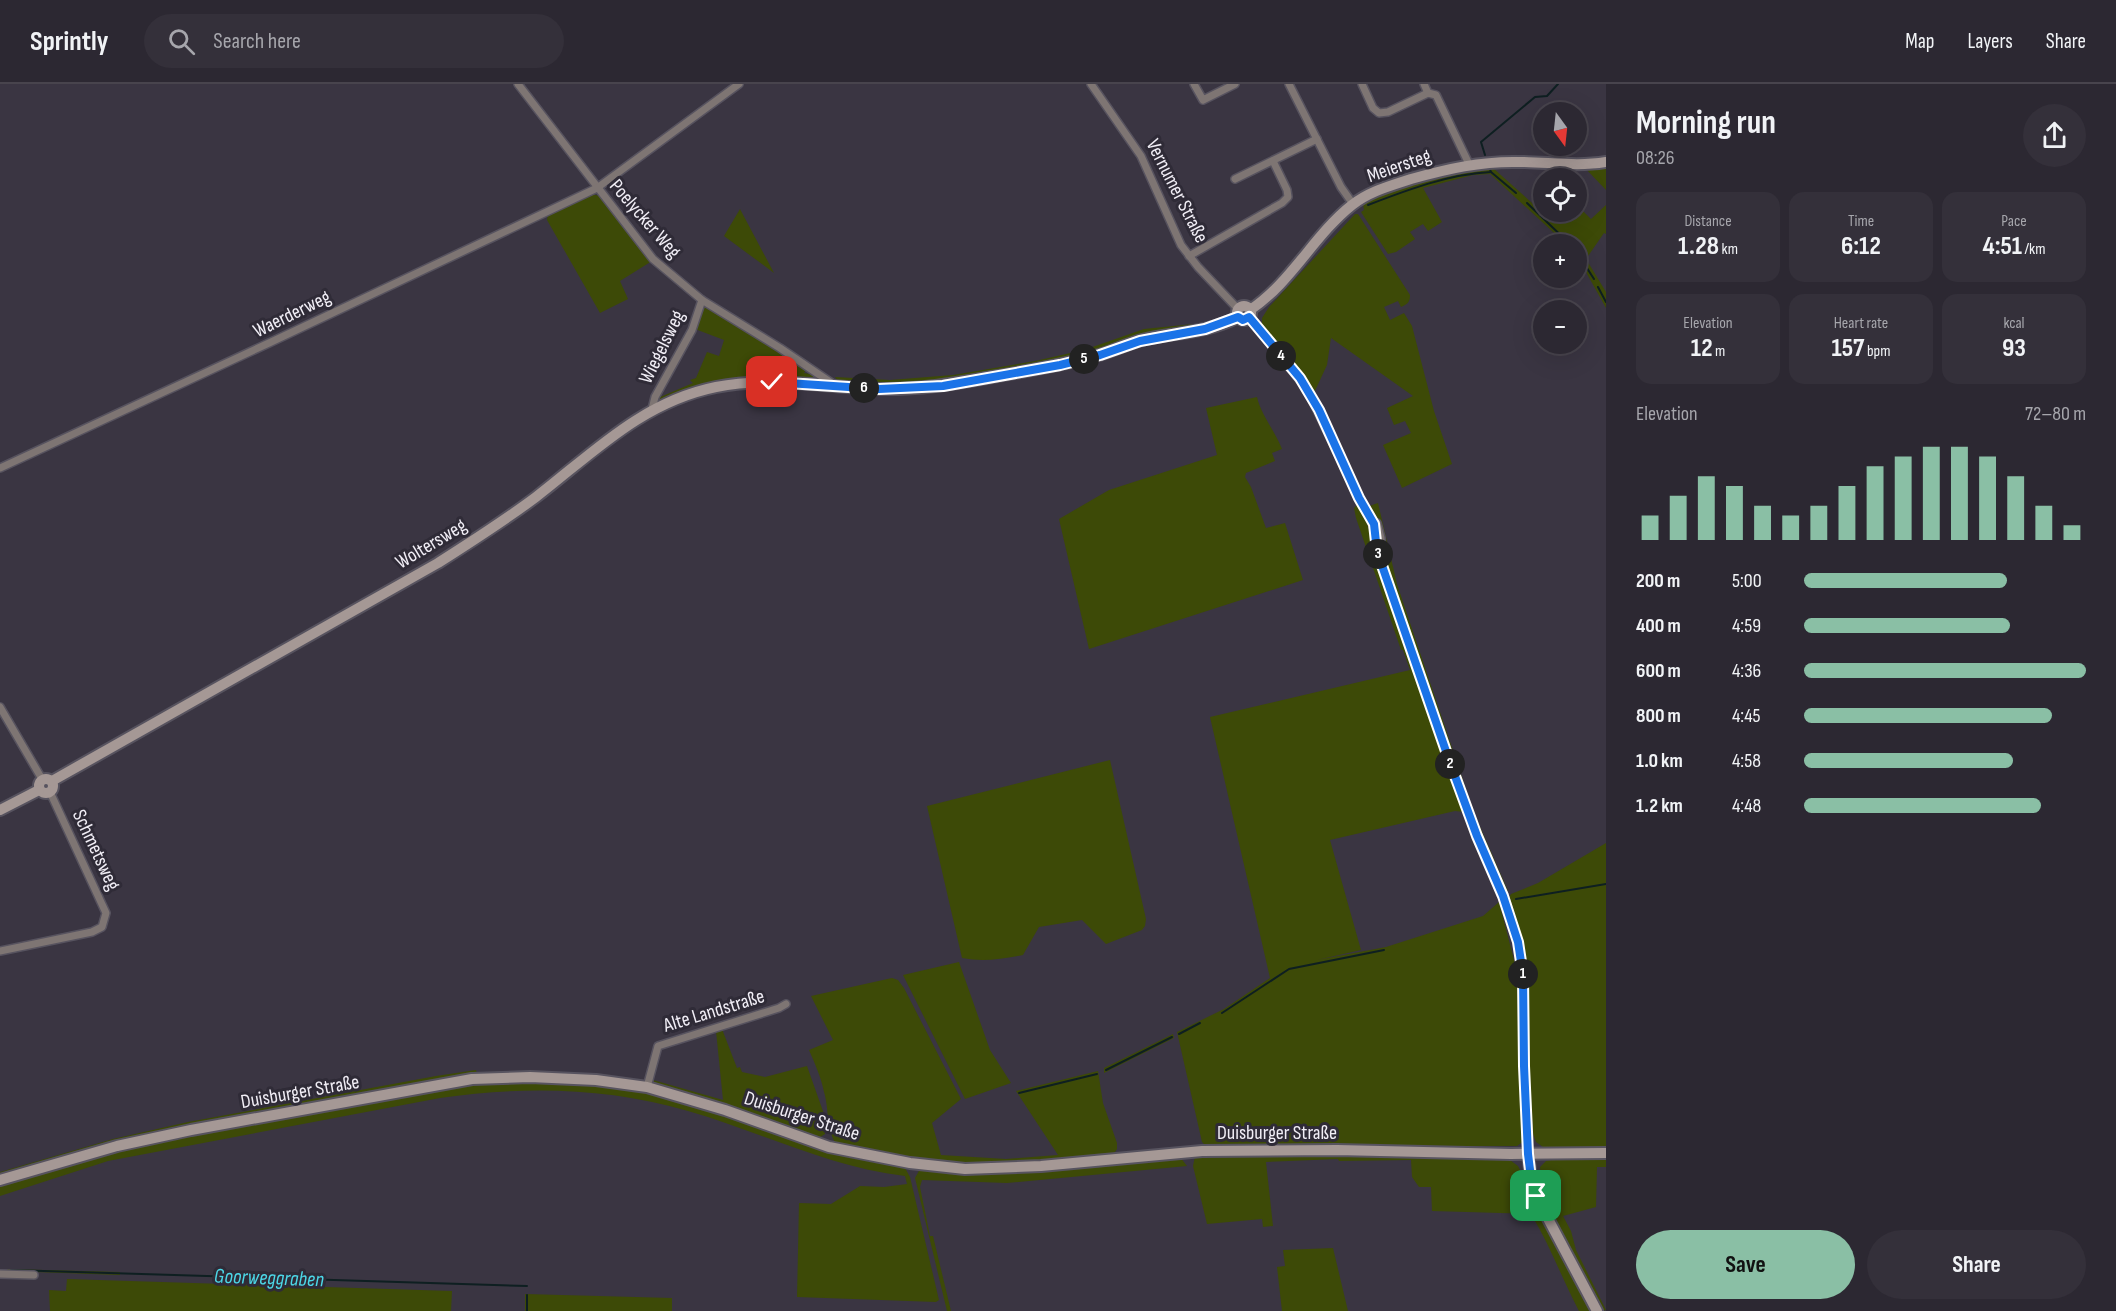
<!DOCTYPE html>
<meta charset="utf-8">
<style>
body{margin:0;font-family:"Sofia Sans Condensed",sans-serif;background:#34303a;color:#f1f3f6;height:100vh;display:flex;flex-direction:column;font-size:22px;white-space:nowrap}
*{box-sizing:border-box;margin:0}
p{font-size:20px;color:#a6a6ac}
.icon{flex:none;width:33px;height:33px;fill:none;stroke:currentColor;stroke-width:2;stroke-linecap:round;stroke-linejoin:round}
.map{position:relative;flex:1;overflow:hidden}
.panel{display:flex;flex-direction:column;background:#2c2832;width:510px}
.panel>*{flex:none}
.needle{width:39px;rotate:165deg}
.controls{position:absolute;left:1533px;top:18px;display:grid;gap:12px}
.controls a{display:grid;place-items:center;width:54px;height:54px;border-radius:50%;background:#2c2832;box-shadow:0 6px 24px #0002,0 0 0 2px #48444d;font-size:30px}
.pin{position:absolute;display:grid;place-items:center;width:51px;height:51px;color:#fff;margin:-26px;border-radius:12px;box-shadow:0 3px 9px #0006}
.km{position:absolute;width:30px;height:30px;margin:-15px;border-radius:50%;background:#222;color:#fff;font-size:16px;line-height:30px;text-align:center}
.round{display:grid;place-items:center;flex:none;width:63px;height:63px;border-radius:32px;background:#34303a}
.summary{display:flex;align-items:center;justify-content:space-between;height:102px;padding:0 30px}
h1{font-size:33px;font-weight:700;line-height:45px}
.figures{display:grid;grid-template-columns:repeat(3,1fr);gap:9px;height:102px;padding:6px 30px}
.figures div{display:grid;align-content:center;border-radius:15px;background:#34303a;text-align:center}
.figures b{font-size:26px;font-weight:700}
.figures small{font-size:16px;font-weight:400}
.figures p{font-size:16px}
.chart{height:168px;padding:12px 30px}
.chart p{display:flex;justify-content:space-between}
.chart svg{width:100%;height:108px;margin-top:6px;stroke:#8abfa5;stroke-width:6}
.cta{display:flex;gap:12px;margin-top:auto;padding:12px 30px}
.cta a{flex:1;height:69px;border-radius:36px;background:#8abfa5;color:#111;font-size:24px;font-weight:700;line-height:69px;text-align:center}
.cta a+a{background:#34303a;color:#f1f3f6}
ul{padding:0 30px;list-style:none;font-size:20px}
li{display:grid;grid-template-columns:96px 72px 1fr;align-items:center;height:45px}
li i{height:15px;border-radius:8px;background:#8abfa5}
header{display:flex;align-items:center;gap:36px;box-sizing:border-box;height:84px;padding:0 30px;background:#2c2832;border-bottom:2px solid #48444d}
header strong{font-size:28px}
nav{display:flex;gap:33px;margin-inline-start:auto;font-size:21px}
.search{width:420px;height:54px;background:#34303a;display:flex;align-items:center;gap:15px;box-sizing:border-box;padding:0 21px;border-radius:33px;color:#a6a6ac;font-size:22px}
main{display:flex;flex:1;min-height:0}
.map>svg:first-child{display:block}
.green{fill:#3d4a07}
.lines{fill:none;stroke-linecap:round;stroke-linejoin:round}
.stream{stroke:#0e1f21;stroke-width:2}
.street-casing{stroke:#57535f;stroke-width:10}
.secondary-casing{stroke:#57535f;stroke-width:14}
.street{stroke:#7e7573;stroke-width:7}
.secondary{stroke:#a59895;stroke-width:10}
.route-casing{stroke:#fff;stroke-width:12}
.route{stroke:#1a73e8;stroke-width:8}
.labels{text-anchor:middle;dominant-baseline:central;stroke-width:6;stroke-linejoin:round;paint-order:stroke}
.street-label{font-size:20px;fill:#f1eef6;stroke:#2f2b37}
.water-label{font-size:21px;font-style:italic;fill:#4cd7e7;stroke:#2f2b37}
</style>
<header>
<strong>Sprintly</strong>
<div class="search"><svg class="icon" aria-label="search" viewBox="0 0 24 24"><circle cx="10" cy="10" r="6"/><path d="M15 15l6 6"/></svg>Search here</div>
<nav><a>Map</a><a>Layers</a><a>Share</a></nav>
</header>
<main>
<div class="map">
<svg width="1606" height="1227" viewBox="0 0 1606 1227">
<rect width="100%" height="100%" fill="#3a3542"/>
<g class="green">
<path d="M1606,81v25l-21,-22z"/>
<path d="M1493,84l58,52 9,-8h16l1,-7 14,14 15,-14v29l-2,-1 -18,26 20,33v16l-29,-52 -1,-12h-10l-76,-70 -17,1 -50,13 19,34 -14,9 -5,-7 -13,8 5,7 -19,13 -8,2 -27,-42 3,-2 -1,-6 4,-3c40,-15 83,-30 126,-33z"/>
<path d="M591,110l9,2 39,52 13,13 -32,20 8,18 -28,14 -53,-93 1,-6z"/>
<path d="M740,125l34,64 -50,-37z"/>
<path d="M1355,130h3l52,81c0,8 -3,9 -9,12l-3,-6 -14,6 6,13 14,-7 8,13 22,85 18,53 -50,24 -19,-43 28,-12 -6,-12 -11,4 -7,-17 26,-12 -82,-58 -4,27 -13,28 -52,-67v-8l7,-11z"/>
<path d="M709,222l97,64 -2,3 11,2 -4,6 -30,-2 -119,22 -4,-3 35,-15 -3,-3 6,-2 11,-26 12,4 5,-16 -29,-11c3,-9 3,-20 14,-23z"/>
<path d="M1193,240v5l-129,32 -147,24 -78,-2 -4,-6 55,3 63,-5 82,-14 49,-11 60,-21z"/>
<path d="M1257,313c4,18 18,34 25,52l-10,4 3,8 -29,12 -1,4 6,10 15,41 19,-5 18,57 -214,69 -30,-130 50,-29 108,-35 -11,-47z"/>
<path d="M1378,419l19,81 77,229 34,78h-3l-27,-60 -21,-58 -66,-196c-8,-26 -6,-48 -22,-71z"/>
<path d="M1358,420l14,24 2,18 90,266 -9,-1 -125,29 31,110 -44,10 69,-13 97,-31 16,-14 15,58 4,29v76l8,63 -2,13 -7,5 -310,1 -5,-5 -25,-110 47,-23 46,-31 -60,-261 200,-47 -7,-20h-2l-45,-132 -2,-10z"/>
<path d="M1110,676l36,159 -1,7 -3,4 -36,14 -24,-24 -43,7 -16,28c-21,4 -40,7 -61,3l-35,-152z"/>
<path d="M1606,759v304h-63l-7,-5 -3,-8c-2,-23 -5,-46 -6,-70 -1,-58 4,-110 -19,-165l3,-5 27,-11z"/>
<path d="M959,878l31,88 21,33 -46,16 -62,-124z"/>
<path d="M892,894l6,2 6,8 57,111 -29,24 9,32 65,4 52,-4 -42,-64 82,-20 5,32 14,40v6l-4,6 -52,6 -95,4 -36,-3 -94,-18c-10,-15 -7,-36 -12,-52 -3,-15 -9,-28 -15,-42l24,-10 -22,-44z"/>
<path d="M722,945l15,39 3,-1 2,5 23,5 42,-11 17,48 1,20 -8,5 -163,-54 -1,-5 70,20 -7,-69z"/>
<path d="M1173,950l1,4 -70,35v-5z"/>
<path d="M476,986l1,4 -40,6 -437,96v-4l113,-33 75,-17 248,-46z"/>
<path d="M523,997l80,4 49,7 252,74 6,11 29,123 -3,2 -139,-5 2,-94 32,1 29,-18 24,1 23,-3 -2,-8c-76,-9 -144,-44 -217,-65 -82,-24 -165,-25 -248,-13l-332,63 -108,35v-12l117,-34 54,-12 309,-56z"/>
<path d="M1405,1071l105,5 8,6 74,145h-13c-17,-32 -29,-66 -48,-97l-99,-3 -1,-24h-12l-7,-10 -1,-17 -72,1 -1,-2 -72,3 7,64 -10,1 -1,-8 -55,5 -14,-58 2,-10z"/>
<path d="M1180,1073l7,9 -180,17 -85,-3 -2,7 10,49h3l18,75h-4l-32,-133 5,-9 87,4z"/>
<path d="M1606,1074v9h-9l-1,40 -33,9 8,15 5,19 30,60 -4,1 -48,-91 -11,-27 -3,-26 6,-6 6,-1z"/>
<path d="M1333,1164l15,63h-66l-5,-44 8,-1 -2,-16z"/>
<path d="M7,1185l113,3v3l-112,-4z"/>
<path d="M67,1195l385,12 -1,20h-401l-1,-21 17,1z"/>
<path d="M525,1210l147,4v13h-147z"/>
</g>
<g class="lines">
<g class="stream">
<path d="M1485,71l-4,-13 54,-45 12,-1 11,-12"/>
<path d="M1489,83l2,5 25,21"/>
<path d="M1527,119l43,41"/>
<path d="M1368,121c39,-15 81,-31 123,-33"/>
<path d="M1576,167l18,28"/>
<path d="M1598,203l8,15"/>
<path d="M1516,815l90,-15"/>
<path d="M1222,929l67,-44 95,-19"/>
<path d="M1179,950l21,-11"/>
<path d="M1106,986l66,-33"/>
<path d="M1019,1009l78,-19"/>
<path d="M11,1186l516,16"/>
<path d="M527,1227v-16"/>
</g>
<g class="street-casing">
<g id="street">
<path d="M518,0l135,175 49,41 78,48 53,36"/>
<path d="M1091,0l50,72 40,89 17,22 40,42"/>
<path d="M1194,0l9,16 32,-16"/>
<path d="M1289,0l52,103 12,17"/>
<path d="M1362,0l11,24 6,5 9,-1 40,-19"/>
<path d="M1424,0l4,9 8,2 33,69"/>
<path d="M1235,95l82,-40"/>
<path d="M1189,172l93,-53 6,-6 -1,-7 -14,-29"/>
<path d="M1249,233l58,72 52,109 11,18 5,16 2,19 71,206 29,79 27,60 14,46 5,33 1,91 4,88"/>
<path d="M652,325l3,-12 37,-67 10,-30"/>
<path d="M0,384l269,-125 328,-155 142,-104"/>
<path d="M1377,439l4,15 1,18"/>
<path d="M0,623l42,72"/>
<path d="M0,867l92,-19 10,-5 4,-14 -56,-121"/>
<path d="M647,1003l11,-41 121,-38 7,-4"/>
<path d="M0,1190l34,1"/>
</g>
</g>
<g class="secondary-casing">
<g id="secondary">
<circle cx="1244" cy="229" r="7"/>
<path d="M1250,226c41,-27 64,-75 102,-105 18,-14 38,-19 59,-26 36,-10 70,-18 108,-17 29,0 58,5 87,0"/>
<circle cx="46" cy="702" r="7"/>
<path d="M52,697l386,-218c33,-21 66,-42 98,-66 57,-44 106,-95 180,-110 54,-11 109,0 163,2 38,1 75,-5 113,-12 36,-6 71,-12 107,-22 14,-4 28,-11 43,-15 33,-8 63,-6 96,-23"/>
<path d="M0,726l39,-20"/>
<path d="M1528,1070l3,24 5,18 61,115"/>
<path d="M0,1096l117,-34 74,-16 281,-51 58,-2 66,3 51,7 78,23 104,37 81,16 55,6 76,-3 161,-15 135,-1 174,4 95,-1"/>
</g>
</g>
<use href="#street" class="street"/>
<use href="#secondary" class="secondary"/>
</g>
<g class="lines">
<g class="route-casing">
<path id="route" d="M772,298l107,7 64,-3 117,-21 40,-10 40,-14 65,-12 33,-12 5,3 6,-3 51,61 19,32 40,88 15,26 3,27 71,206 29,79 26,60 15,46 5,33 1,91 4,88 3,24 5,18"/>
</g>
<use href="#route" class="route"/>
</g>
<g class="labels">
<g class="street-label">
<text transform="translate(1399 82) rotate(-19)">Meiersteg</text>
<text transform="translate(1177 107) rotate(63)">Vernumer Straße</text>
<text transform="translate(645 135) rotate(49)">Poelycker Weg</text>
<text transform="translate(292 230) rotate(-26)">Waerderweg</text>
<text transform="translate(662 263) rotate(-64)">Wiegelsweg</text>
<text transform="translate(431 460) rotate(-31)">Woltersweg</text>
<text transform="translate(96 766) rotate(65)">Schmetsweg</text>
<text transform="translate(714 927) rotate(-17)">Alte Landstraße</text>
<text transform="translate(300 1008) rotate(-10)">Duisburger Straße</text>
<text transform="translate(802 1032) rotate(18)">Duisburger Straße</text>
<text x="1277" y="1049">Duisburger Straße</text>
</g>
<g class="water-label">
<text transform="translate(269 1194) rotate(2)">Goorweggraben</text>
</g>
</g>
</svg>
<div class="controls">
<a><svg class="needle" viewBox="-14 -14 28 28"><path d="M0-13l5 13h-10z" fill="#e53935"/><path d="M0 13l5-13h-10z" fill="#a6a6ac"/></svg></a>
<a><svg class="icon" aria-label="locate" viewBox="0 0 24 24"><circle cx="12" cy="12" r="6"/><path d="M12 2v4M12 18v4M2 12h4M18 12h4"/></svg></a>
<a>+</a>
<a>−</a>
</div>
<div class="pin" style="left:1536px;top:1112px;background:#1e9e55"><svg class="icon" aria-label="arrive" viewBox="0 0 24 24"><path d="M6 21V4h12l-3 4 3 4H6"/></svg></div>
<div class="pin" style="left:772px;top:298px;background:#d93025"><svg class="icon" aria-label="check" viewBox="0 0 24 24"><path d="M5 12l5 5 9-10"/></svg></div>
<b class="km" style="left:1523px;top:890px">1</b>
<b class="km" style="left:1450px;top:680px">2</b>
<b class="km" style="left:1378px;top:470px">3</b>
<b class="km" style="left:1281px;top:272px">4</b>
<b class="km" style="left:1084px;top:275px">5</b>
<b class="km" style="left:864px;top:304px">6</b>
</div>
<section class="panel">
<div class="summary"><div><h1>Morning run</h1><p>08:26</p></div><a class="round"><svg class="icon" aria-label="share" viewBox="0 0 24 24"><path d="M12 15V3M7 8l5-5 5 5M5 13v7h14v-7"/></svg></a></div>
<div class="figures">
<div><p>Distance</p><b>1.28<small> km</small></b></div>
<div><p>Time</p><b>6:12</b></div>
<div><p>Pace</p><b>4:51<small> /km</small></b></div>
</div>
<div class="figures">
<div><p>Elevation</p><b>12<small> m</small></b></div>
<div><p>Heart rate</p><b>157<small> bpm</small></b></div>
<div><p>kcal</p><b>93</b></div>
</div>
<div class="chart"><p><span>Elevation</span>72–80 m</p>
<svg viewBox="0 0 160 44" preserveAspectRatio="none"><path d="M5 44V34M15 44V26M25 44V18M35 44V22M45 44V30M55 44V34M65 44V30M75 44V22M85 44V14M95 44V10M105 44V6M115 44V6M125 44V10M135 44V18M145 44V30M155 44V38"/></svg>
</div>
<ul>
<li><b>200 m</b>5:00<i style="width:72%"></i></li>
<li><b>400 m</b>4:59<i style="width:73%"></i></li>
<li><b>600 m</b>4:36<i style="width:100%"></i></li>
<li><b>800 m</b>4:45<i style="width:88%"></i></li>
<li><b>1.0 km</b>4:58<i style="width:74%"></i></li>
<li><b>1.2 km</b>4:48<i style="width:84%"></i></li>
</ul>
<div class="cta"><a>Save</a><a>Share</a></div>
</section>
</main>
